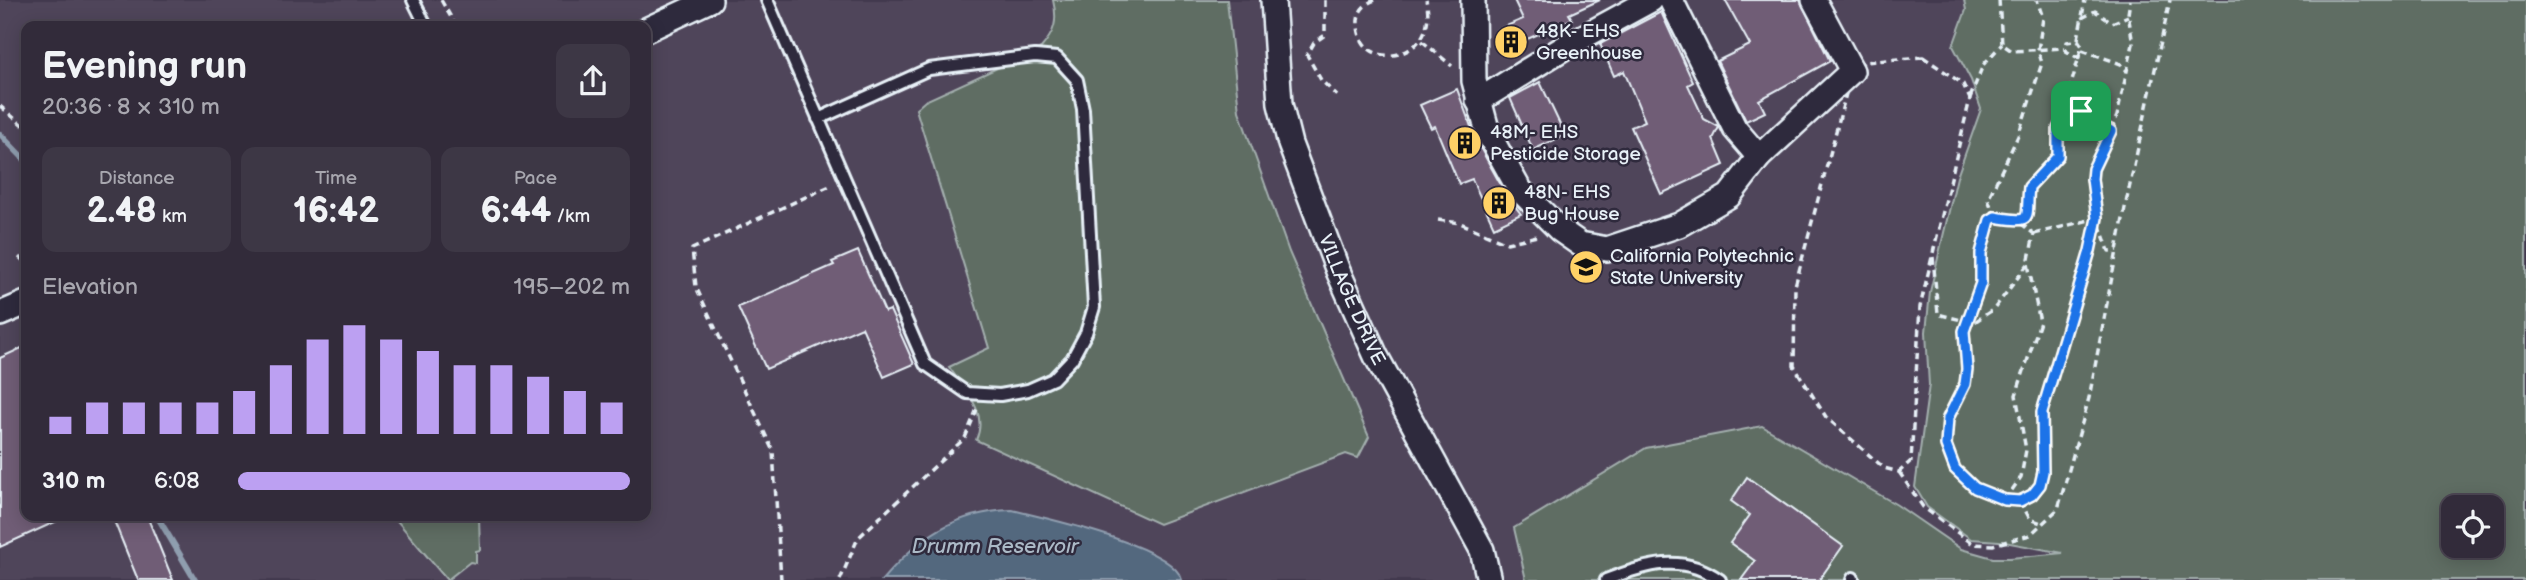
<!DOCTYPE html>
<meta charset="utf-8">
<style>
body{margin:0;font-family:"Balsamiq Sans",sans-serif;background:#3d3745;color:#f1f3f6;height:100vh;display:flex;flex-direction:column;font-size:26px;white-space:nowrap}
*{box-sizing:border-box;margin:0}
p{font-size:23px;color:#a8a7af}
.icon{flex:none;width:38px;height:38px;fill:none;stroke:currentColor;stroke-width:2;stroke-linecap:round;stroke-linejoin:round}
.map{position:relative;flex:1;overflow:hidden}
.sheet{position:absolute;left:21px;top:21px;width:630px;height:500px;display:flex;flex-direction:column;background:#322b3a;border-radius:14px;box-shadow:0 4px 18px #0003,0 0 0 2px #4d4754}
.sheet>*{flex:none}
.buttons{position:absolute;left:2441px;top:495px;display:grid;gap:14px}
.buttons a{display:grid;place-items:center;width:63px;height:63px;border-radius:14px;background:#322b3a;box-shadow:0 4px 18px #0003,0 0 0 2px #4d4754;font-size:35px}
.pin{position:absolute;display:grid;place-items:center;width:60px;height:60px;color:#fff;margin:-30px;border-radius:14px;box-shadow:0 4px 10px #0006}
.round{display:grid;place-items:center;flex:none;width:74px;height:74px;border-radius:14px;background:#3d3745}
.head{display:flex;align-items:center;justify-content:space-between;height:119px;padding:0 21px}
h1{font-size:38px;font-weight:700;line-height:52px}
.metrics{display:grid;grid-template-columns:repeat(3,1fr);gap:10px;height:119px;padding:7px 21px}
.metrics div{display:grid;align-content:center;border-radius:14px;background:#3d3745;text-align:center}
.metrics b{font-size:35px;font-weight:700}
.metrics small{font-size:19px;font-weight:400}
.metrics p{font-size:19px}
.chart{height:196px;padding:14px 21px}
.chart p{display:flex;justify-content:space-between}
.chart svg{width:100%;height:126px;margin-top:7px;stroke:#bca0f2;stroke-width:6}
ul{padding:0 21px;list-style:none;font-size:23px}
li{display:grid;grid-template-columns:112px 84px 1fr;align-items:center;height:52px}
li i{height:18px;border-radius:9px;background:#bca0f2}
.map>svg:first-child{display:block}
.built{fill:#50445a;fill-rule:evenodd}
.green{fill:#5e6d63;stroke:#a3afae;stroke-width:2;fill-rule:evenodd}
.water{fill:#53677e;stroke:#8f9eaf;stroke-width:2}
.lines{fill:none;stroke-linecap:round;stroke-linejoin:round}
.stream{stroke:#8f9eaf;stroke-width:6}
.building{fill:#705d76;stroke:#e8f1f8;stroke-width:2}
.service-casing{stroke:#e8f1f8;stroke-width:16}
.minor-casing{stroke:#e8f1f8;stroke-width:28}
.path{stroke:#e8f1f8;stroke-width:3.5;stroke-dasharray:7 5;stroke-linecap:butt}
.service{stroke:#2f2a3d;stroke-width:10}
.minor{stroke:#2f2a3d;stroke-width:23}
.route-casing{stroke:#fff;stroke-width:14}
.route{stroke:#1a73e8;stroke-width:9}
.labels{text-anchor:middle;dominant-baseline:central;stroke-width:5;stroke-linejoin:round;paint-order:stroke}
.poi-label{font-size:19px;fill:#e8f1f8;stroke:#2f2a3d;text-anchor:start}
.street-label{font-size:19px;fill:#e8f1f8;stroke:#2f2a3d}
.water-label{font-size:21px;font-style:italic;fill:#acbac7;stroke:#2f2a3d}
</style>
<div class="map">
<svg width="2526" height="580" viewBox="0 0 2526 580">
<rect width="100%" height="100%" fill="#42394e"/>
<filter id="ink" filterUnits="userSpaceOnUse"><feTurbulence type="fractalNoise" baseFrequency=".0143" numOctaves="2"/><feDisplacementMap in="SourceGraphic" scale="14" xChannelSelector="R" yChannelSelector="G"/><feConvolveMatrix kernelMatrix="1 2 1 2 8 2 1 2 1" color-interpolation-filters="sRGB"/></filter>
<g filter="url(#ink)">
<path class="built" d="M0,0h2526v580h-2526zM26,26h620v490h-620zM2454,508h38v38h-38z"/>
<g class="green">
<path d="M1053,0h174l12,111 50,141 80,185 -11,21 -12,-4 -187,70 -183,-84c13,-28 -12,-51 -27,-73l40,-19 -73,-239 9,-8 116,-53c14,-16 17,-27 12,-48z"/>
<path d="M1964,0h562v580h-1000l-12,-52 132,-80 116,-22 135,79 64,44 32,9h17l53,-5 -64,-12 -28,-2 -44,-32 -12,-20 14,-102 -3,-53 4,-40 27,-115 24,-68 -10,-29 -18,-34 13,-36zM2454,508h38v38h-38z"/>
<path d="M393,516h86l1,34 -4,1v12l-6,-1 -23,18z"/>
</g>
<path class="water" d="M1012,510c33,8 162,36 170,70h-300c37,-43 72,-68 130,-70z"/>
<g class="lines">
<g class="stream">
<path d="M0,134l26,27"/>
<path d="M157,516l38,64"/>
</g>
</g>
<g class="building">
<path d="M1514,0h86l-31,14 3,5 -67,30 -8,-19 26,-11z"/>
<path d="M1725,0h75l30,61 -71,39 6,12 -19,9 -29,-60 33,-16z"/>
<path d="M1661,12l32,70 -5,3 16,34 15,8 -6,12 11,26 -63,29 -30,-67 14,-6 -21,-50 -10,5 -14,-32z"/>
<path d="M1540,82l25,53 -32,15 -23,-52z"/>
<path d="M1457,89l19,51 31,56 14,18 -27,13 -22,-48 -13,5 -24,-58 -4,2 -11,-23z"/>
<path d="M858,251l27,61 5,-2 24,54 -30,13 -22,-50 -96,42 -28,-62 96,-42 -2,-3z"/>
<path d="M26,346v170h42l-68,31v-189z"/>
<path d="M1747,477l96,69 -24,34h-78l14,-19 -25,-18 20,-28 -19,-14z"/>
<path d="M112,516h35l26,64h-35z"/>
</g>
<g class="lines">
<g class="service-casing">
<g id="service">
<path d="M413,0l13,26"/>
<path d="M767,0l158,364 42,29 33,2 28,-5 25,-11 19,-20 14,-26 8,-26 -11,-198 -6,-29 -20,-22 -22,-2 -106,13 -111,50"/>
<path d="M1606,580c40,-16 77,-27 114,0"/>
<path d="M1852,580l1,-2"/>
</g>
</g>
<g class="minor-casing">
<g id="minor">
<path id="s1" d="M1273,0l7,104 10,40 48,127 38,85 106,194 7,30"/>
<path d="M1473,0l1,81 14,52 31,56 41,41 20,14 27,5 72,-24 50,-29 30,-39 93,-86 -38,-71"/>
<path d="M1671,0l64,129 24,28"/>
<path d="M646,30l64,-30"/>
<path d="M1478,101l92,-57 81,-44"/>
<path d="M0,314l26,-11"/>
</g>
</g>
<g class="path">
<path d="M441,0l15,26"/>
<path d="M1325,0v35l-11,8 -7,12 14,25 16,16"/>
<path d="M1375,0c-11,4 -18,12 -17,25 2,50 83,36 68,-25"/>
<path d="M1999,0l3,44 10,7 53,-3"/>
<path d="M2082,18l13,-7 17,12 16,-7"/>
<path d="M2078,39l7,-39"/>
<path d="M1422,41l30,25"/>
<path d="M2082,50l39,14 6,7"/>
<path d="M1923,57l40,27 7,15 -50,208 -9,154 -12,11 -15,-4 -58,-51 -32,-51 1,-80 57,-215 12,-9z"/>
<path d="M2080,59l-14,-8 1,-9 11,-2 4,6 -11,39 -1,20 -12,24v27l-29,31c-4,32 9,37 -34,30l-5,3 -9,33v30l-17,48 3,37 -2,16 -17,34 -2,27 9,24 20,19 30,12 15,1 12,-6 8,-10 3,-13 -1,-60 48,-161 7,-33 -5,-39 1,-10 24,-53 16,-72 -5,-30 2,-14"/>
<path d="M1970,98l13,-33 19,-21"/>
<path d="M2070,105l41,26"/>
<path d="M0,106l26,22"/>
<path d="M1995,217l-7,-18 30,-63 24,-73 -4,-13 5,-32 -6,-18"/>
<path d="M1438,220l22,3 47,20 30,-7"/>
<path d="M2034,234l63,-16 12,33 9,-1"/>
<path d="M19,257l7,6"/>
<path d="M1933,257l5,57 35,9 21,-14 34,-45"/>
<path d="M1899,472l24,35 50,37 20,1 37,-10 28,-26 31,-111 37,-195 44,-203"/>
<path d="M2005,500l16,-23 5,-27 -10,-55 24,-73 -12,-58 6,-30 -16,-13"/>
<path d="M2020,501l10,18 14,5"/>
<path d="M781,580l-8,-129 -77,-164 -4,-38 140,-64"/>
<path d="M840,580l18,-42 107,-100 12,-29"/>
</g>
<use href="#service" class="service"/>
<use href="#minor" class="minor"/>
</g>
</g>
<g class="lines" filter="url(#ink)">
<g class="route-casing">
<path id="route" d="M2070,105l41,26 -18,38 -1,10 5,39 -7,33 -48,161 1,60 -3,13 -8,10 -12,6 -15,-1 -30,-12 -20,-19 -9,-24 2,-27 17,-34 2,-15 -3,-38 17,-48v-30l9,-33 5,-3c41,7 30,2 34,-30l29,-31v-27z"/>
</g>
<use href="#route" class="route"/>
</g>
<defs>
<g id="building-disc" transform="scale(1.75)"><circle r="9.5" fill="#ffd166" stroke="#2f2a3d"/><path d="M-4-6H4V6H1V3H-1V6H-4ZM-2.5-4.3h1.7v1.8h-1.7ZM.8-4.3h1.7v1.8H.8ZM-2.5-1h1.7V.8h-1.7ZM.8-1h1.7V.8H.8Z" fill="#111"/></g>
<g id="university-disc" transform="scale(1.75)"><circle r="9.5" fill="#ffd166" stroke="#2f2a3d"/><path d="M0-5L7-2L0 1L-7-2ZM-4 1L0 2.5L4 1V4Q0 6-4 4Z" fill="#111"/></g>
</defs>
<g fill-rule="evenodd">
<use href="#building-disc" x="1511" y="42"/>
<use href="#building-disc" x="1465" y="143"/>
<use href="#building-disc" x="1499" y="203"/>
<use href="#university-disc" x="1586" y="267"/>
</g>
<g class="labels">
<g class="poi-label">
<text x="1536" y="31">48K- EHS<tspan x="1536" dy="22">Greenhouse</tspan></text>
<text x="1490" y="132">48M- EHS<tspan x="1490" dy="22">Pesticide Storage</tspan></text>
<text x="1524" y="192">48N- EHS<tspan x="1524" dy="22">Bug House</tspan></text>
<text x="1610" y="256">California Polytechnic<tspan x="1610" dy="22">State University</tspan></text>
</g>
<g class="street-label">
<text stroke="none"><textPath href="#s1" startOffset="313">VILLAGE DRIVE</textPath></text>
</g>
<g class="water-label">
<text x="995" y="546">Drumm Reservoir</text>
</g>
</g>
</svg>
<div class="buttons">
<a><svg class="icon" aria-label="locate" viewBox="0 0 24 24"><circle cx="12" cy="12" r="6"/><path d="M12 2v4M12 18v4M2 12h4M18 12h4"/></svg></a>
</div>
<div class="pin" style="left:2081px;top:111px;background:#1e9e55"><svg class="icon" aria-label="arrive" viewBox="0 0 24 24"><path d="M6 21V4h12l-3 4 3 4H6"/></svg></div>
<section class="sheet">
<div class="head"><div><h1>Evening run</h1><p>20:36 · 8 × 310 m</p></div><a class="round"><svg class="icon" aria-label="share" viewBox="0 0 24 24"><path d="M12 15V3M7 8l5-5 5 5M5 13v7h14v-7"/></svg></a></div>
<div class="metrics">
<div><p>Distance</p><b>2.48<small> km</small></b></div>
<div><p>Time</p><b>16:42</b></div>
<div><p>Pace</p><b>6:44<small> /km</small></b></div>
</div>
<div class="chart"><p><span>Elevation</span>195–202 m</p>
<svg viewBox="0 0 160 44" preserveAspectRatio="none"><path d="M5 44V38M15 44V33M25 44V33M35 44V33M45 44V33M55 44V29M65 44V20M75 44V11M85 44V6M95 44V11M105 44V15M115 44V20M125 44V20M135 44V24M145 44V29M155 44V33"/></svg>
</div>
<ul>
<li><b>310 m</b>6:08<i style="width:100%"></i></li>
</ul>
</section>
</div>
